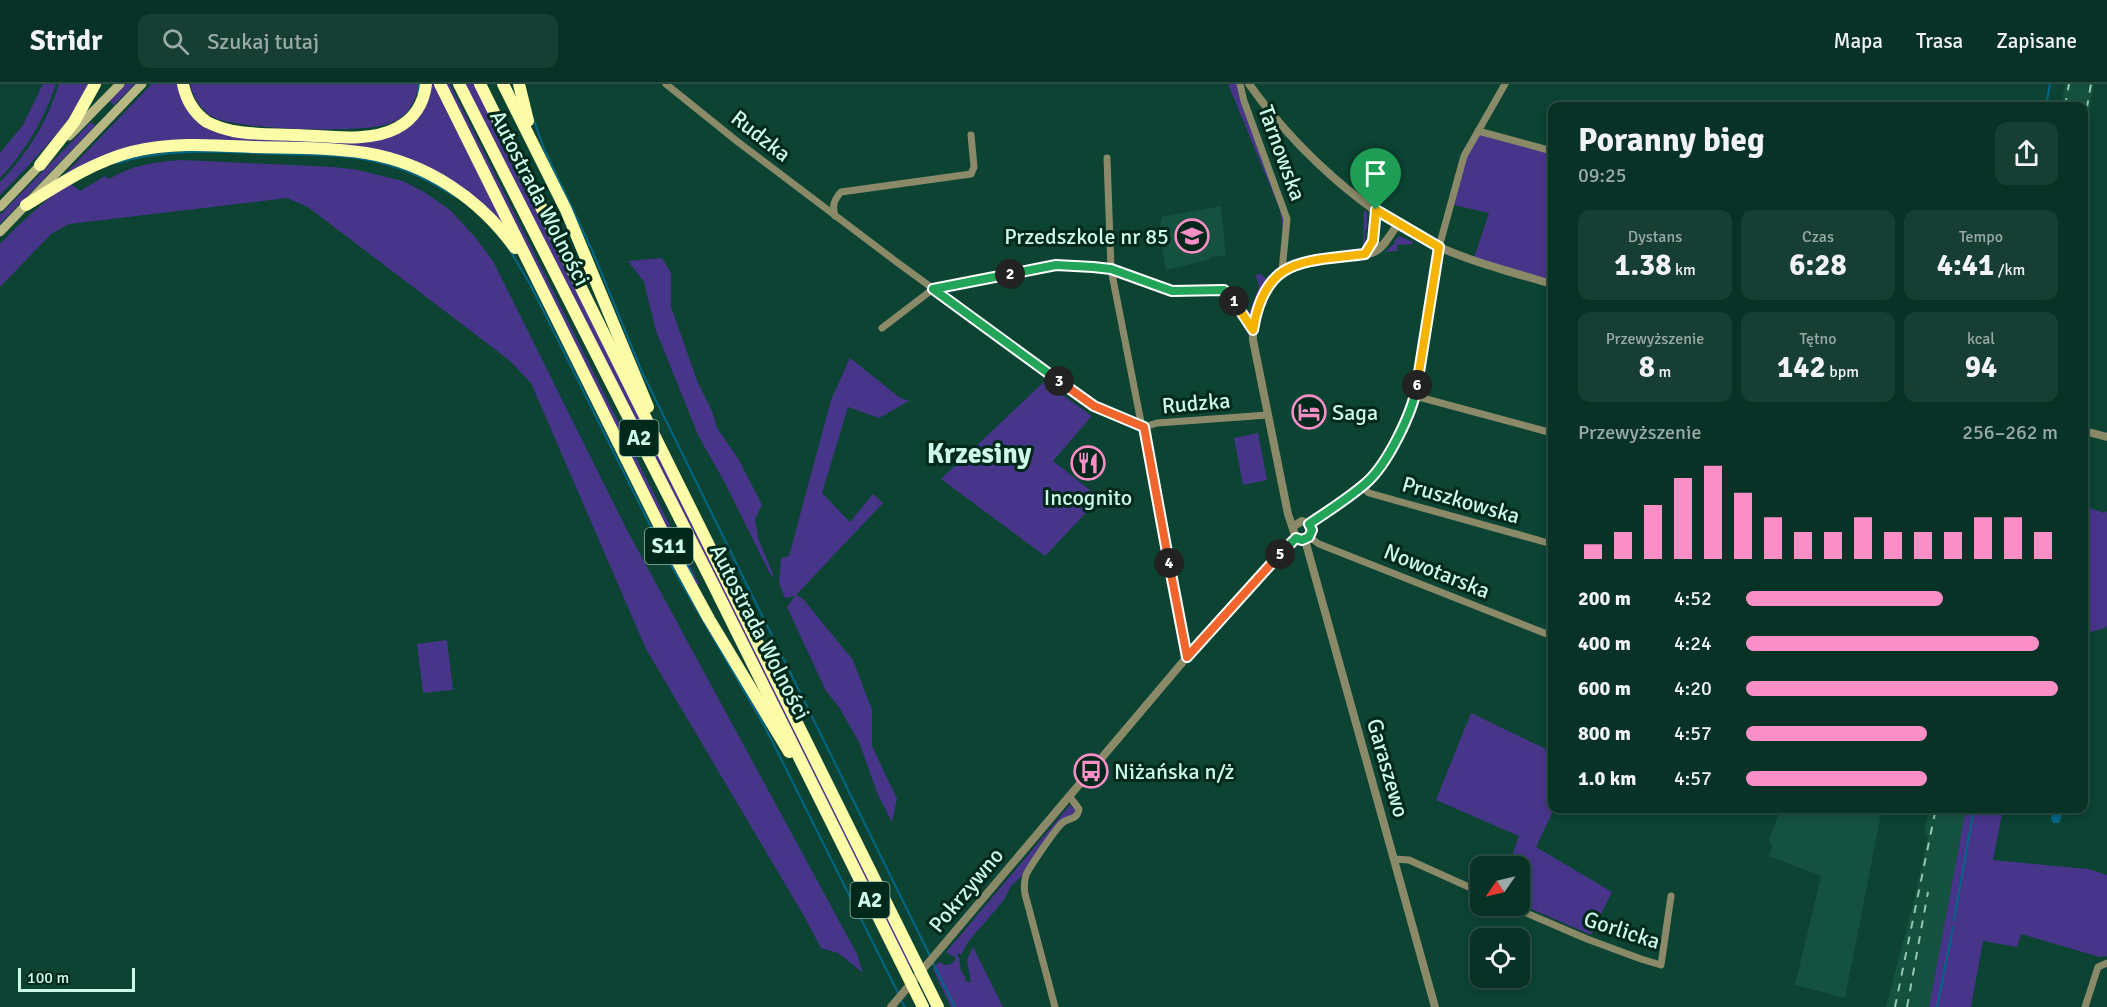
<!DOCTYPE html>
<html lang="pl">
<meta charset="utf-8">
<style>
body{margin:0;font-family:Signika,sans-serif;background:#173e32;color:#f1f3f6;height:100vh;display:flex;flex-direction:column;font-size:22px;white-space:nowrap}
*{box-sizing:border-box;margin:0}
p{font-size:20px;color:#99aaa7}
.icon{flex:none;width:33px;height:33px;fill:none;stroke:currentColor;stroke-width:2;stroke-linecap:round;stroke-linejoin:round}
.map{position:relative;flex:1;overflow:hidden}
.sheet{position:absolute;left:1548px;top:18px;width:540px;height:711px;display:flex;flex-direction:column;background:#093226;border-radius:12px;box-shadow:0 3px 9px #0003,0 0 0 2px #294d43}
.sheet>*{flex:none}
.needle{width:39px;rotate:236deg}
.buttons{position:absolute;left:1470px;top:772px;display:grid;gap:12px}
.buttons a{display:grid;place-items:center;width:60px;height:60px;border-radius:12px;background:#093226;box-shadow:0 3px 9px #0003,0 0 0 2px #294d43;font-size:30px}
.scale{position:absolute;left:18px;bottom:15px;width:117px;box-sizing:border-box;padding-left:6px;border:3px solid #cdfae8;border-top:0;font-size:16px;line-height:21px;white-space:nowrap;color:#cdfae8;-webkit-text-stroke:4px #00281b;paint-order:stroke}
.pin{position:absolute;display:grid;place-items:center;width:51px;height:51px;color:#fff;margin:-62px -26px;border-radius:50% 50% 50% 0;rotate:-45deg;box-shadow:0 0 6px #0007}
.pin .icon{rotate:45deg}
.km{position:absolute;width:30px;height:30px;margin:-15px;border-radius:50%;background:#222;color:#fff;font-size:16px;line-height:30px;text-align:center}
.round{display:grid;place-items:center;flex:none;width:63px;height:63px;border-radius:12px;background:#173e32}
.overview{display:flex;align-items:center;justify-content:space-between;height:102px;padding:0 30px}
h1{font-size:33px;font-weight:700;line-height:45px}
.stats{display:grid;grid-template-columns:repeat(3,1fr);gap:9px;height:102px;padding:6px 30px}
.stats div{display:grid;align-content:center;border-radius:12px;background:#173e32;text-align:center}
.stats b{font-size:30px;font-weight:700}
.stats small{font-size:16px;font-weight:400}
.stats p{font-size:16px}
.chart{height:168px;padding:12px 30px}
.chart p{display:flex;justify-content:space-between}
.chart svg{width:100%;height:108px;margin-top:6px;stroke:#fa8fc7;stroke-width:6}
ul{padding:0 30px;list-style:none;font-size:20px}
li{display:grid;grid-template-columns:96px 72px 1fr;align-items:center;height:45px}
li i{height:15px;border-radius:8px;background:#fa8fc7}
header{display:flex;align-items:center;gap:36px;box-sizing:border-box;height:84px;padding:0 30px;background:#093226;border-bottom:2px solid #294d43}
header strong{font-size:28px}
nav{display:flex;gap:33px;margin-inline-start:auto;font-size:21px}
.search{width:420px;height:54px;background:#173e32;display:flex;align-items:center;gap:15px;box-sizing:border-box;padding:0 21px;border-radius:12px;color:#99aaa7;font-size:22px}
.map>svg:first-child{display:block}
.built{fill:#15513f}
.green{fill:#47358a}
.water{fill:#036686}
.lines{fill:none;stroke-linecap:round;stroke-linejoin:round}
.stream{stroke:#036686;stroke-width:2}
.minor{stroke:#8a8a69;stroke-width:7}
.tertiary{stroke:#8a8a69;stroke-width:8}
.secondary{stroke:#b7b883;stroke-width:9}
.motorway{stroke:#fbfba8;stroke-width:12}
.rail{stroke:#96c6b5;stroke-width:2;stroke-dasharray:8 8;stroke-linecap:butt}
.split-1-casing{stroke:#fff;stroke-width:12}
.split-2-casing{stroke:#fff;stroke-width:12}
.split-3-casing{stroke:#fff;stroke-width:12}
.split-4-casing{stroke:#fff;stroke-width:12}
.split-5-casing{stroke:#fff;stroke-width:12}
.split-6-casing{stroke:#fff;stroke-width:12}
.split-7-casing{stroke:#fff;stroke-width:12}
.split-1{stroke:#f5b400;stroke-width:8}
.split-2{stroke:#22a559;stroke-width:8}
.split-3{stroke:#22a559;stroke-width:8}
.split-4{stroke:#f0652b;stroke-width:8}
.split-5{stroke:#f0652b;stroke-width:8}
.split-6{stroke:#22a559;stroke-width:8}
.split-7{stroke:#f5b400;stroke-width:8}
.labels{text-anchor:middle;dominant-baseline:central;stroke-width:6;stroke-linejoin:round;paint-order:stroke}
.shield{fill:#00281b;stroke:#90bbaa;stroke-width:1.5}
.shield-label{font-size:21px;font-weight:bold;fill:#cdfae8}
.street-label{font-size:22px;fill:#cdfae8;stroke:#00281b}
.poi-label{font-size:22px;fill:#cdfae8;stroke:#00281b;text-anchor:start}
.district-label{font-size:28px;font-weight:bold;fill:#cdfae8;stroke:#00281b}
</style>
<header>
<strong>Stridr</strong>
<div class="search"><svg class="icon" aria-label="search" viewBox="0 0 24 24"><circle cx="10" cy="10" r="6"/><path d="M15 15l6 6"/></svg>Szukaj tutaj</div>
<nav><a>Mapa</a><a>Trasa</a><a>Zapisane</a></nav>
</header>
<div class="map">
<svg width="2107" height="923" viewBox="0 0 2107 923">
<rect width="100%" height="100%" fill="#0c4333"/>
<g class="built">
<path d="M2065,0h29l-10,55v-33h-23z"/>
<path d="M1221,122l5,50 -15,1v2l-45,11 -7,-40 3,-13z"/>
<path d="M1781,725h101l-37,189 -50,-13 26,-109 -52,-20 3,-10 -3,-6z"/>
<path d="M1929,725h39l-37,198h-45l29,-111 13,-60 -4,-1z"/>
</g>
<g class="green">
<path d="M43,0h13c-12,35 -30,67 -56,94v-25l23,-28z"/>
<path d="M59,0h32c-24,43 -57,76 -91,111v-13c28,-28 47,-60 59,-98z"/>
<path d="M126,0h9l-21,21 -4,-4z"/>
<path d="M152,0h26l27,42 184,11 42,-53h6l75,151 -107,-75 -221,-18 -122,35z"/>
<path d="M190,0h228c-1,17 -11,33 -27,39 -25,11 -154,7 -178,-6 -12,-7 -20,-19 -23,-33z"/>
<path d="M444,0h6l249,500 -4,2z"/>
<path d="M465,0h10l438,882 -4,2z"/>
<path d="M1228,0h9l5,20 42,115v18l-4,26 3,-30 -3,-23z"/>
<path d="M91,38l4,4 -95,98v-9z"/>
<path d="M1479,49l73,21v105l-6,20 -72,-21 15,-45 -35,-8 13,-48z"/>
<path d="M182,76l152,7 24,3 45,11 21,11 26,18 25,27 18,24 134,269 230,424 6,19 -25,-20 -17,-5 -17,-32 -158,-267 -115,-266 -22,-23 -201,-153 -21,-9 -218,26 -18,10 -51,53v-43c22,-22 44,-44 70,-61l10,8 25,-15 4,3c23,-14 46,-17 73,-19z"/>
<path d="M1364,126l3,3v17h-2c0,8 2,12 -3,20l-18,3 -1,-3 20,-2z"/>
<path d="M1399,152l14,6v2l-16,1v6l-12,1 10,-9 -1,-2z"/>
<path d="M662,174l9,15v34l27,76 14,28 5,17 22,32 23,45 -7,14 3,19 17,41 -6,-7 -44,-89 -26,-46 -43,-106 -12,-49 -16,-21z"/>
<path d="M1261,190l6,6 -16,34 -3,1 11,-28 -3,-12z"/>
<path d="M850,274l49,39 10,4 -30,17 -31,-11 -26,86 28,29 23,-28 10,9 -87,92 7,4 50,61 19,50v36l25,53 -5,23 -14,-27 -19,-53 -20,-35 -13,-16 -39,-84 8,-11 -10,2 -6,-15 2,-25 8,-2 42,-156z"/>
<path d="M1044,298l48,34 -39,45 47,37 -55,58 -104,-77z"/>
<path d="M1258,349l9,47 -24,5 -9,-47z"/>
<path d="M2084,422l20,7 3,-2v114l-2,3 -21,6z"/>
<path d="M447,556l6,50 -30,3 -6,-49z"/>
<path d="M1471,629l81,39v56l2,1 -18,38 76,45 -21,43 -71,-31v-37h-12l11,-31 -83,-36z"/>
<path d="M1070,721l5,3 -1,6 -50,60 -13,12 -7,14 -36,42 -7,13 -2,-2 -2,2 2,3 2,13 5,7 -1,1 2,3h4l-4,-22 6,-13 30,60h-52l-18,-38 6,-7 6,3 7,-1 4,-6 -10,-6 2,-2z"/>
<path d="M1966,725h37l-10,51 95,9 19,6v81l-7,1 -79,-23 -4,13 -34,-6 -12,66h-42z"/>
</g>
<path class="water" d="M2052,725h12l-5,14h-6l-2,-4z"/>
<g class="lines">
<g class="stream">
<path d="M418,9l1,-9"/>
<path d="M2046,22l4,-22"/>
<path d="M533,34l11,31 48,101 50,122 288,584"/>
<path d="M117,79c54,-16 108,-11 164,-9 32,1 64,0 96,8 28,6 54,19 79,35"/>
<path d="M509,165l21,35 134,269 101,174 133,266"/>
<path d="M671,450l22,42"/>
<path d="M1954,836l20,-112"/>
<path d="M932,877l23,46"/>
<path d="M900,915l5,8"/>
<path d="M1937,923l16,-80"/>
</g>
<g class="minor">
<path d="M666,0l72,58 160,121 196,143 50,21 13,-4 111,-8"/>
<path d="M1240,0l4,17 43,118 -5,52"/>
<path d="M1478,47l74,20"/>
<path d="M1107,74l4,111 76,388"/>
<path d="M835,132c-3,-11 -1,-16 6,-24l130,-18 3,-7 -3,-32"/>
<path d="M882,244l51,-39 123,-24 55,4 61,22 52,-1 9,8 20,32"/>
<path d="M1415,312l137,37"/>
<path d="M1362,403l7,6 183,51"/>
<path d="M1309,440c19,-13 41,-26 58,-42 23,-21 38,-57 48,-86l24,-149 25,-91 41,-72"/>
<path d="M1309,453l10,7 233,92"/>
<path d="M1394,775l15,1 71,32"/>
<path d="M1510,822l77,33 54,20 20,6 10,-69"/>
<path d="M1055,923l-30,-113c-1,-6 -1,-12 1,-19 4,-9 29,-45 36,-52 7,-6 15,-2 17,-14l-10,-13"/>
<path d="M2085,923l13,-40 9,-4"/>
</g>
<g class="tertiary">
<path d="M1249,0c46,65 117,131 190,163 36,16 76,26 113,37"/>
<path d="M1365,170l8,-13 3,-31"/>
<path d="M2084,347l23,6"/>
<path d="M1294,442l8,-5 7,3 3,9 -7,7"/>
<path d="M1296,454l-8,-24 -35,-174c-1,-16 4,-30 11,-45 17,-37 51,-35 87,-39 7,-1 16,-1 23,-4 10,-4 17,-19 24,-28"/>
<path d="M1305,456l130,467"/>
<path d="M891,923l296,-350 109,-119"/>
</g>
<g class="secondary">
<path d="M69,52l51,-52"/>
<path d="M0,123l44,-46"/>
<path d="M0,148l142,-148"/>
</g>
<g class="motorway">
<path d="M183,0c3,15 11,29 24,38 8,4 17,7 26,9 21,4 43,3 64,4 31,1 72,8 100,-7 17,-9 27,-25 29,-44"/>
<path d="M440,0l234,471 35,64 80,133"/>
<path d="M459,0l252,496 212,427"/>
<path d="M480,0l458,923"/>
<path d="M503,0l63,126 82,197"/>
<path d="M519,0l9,37"/>
<path d="M40,81l34,-43 21,-38"/>
<path d="M26,121c34,-21 67,-43 105,-53 40,-10 81,-7 122,-5 38,1 76,0 113,6 61,10 114,46 149,95"/>
</g>
<g class="rail">
<path d="M2065,22l4,-22"/>
<path d="M2084,40l7,-40"/>
<path d="M1895,923l41,-199"/>
<path d="M1907,923l21,-115"/>
</g>
</g>
<g class="lines">
<g class="split-1-casing">
<path id="split-1" d="M1234,217l19,29c12,-74 51,-68 112,-76l8,-13 3,-31"/>
</g>
<g class="split-2-casing">
<path id="split-2" d="M1010,190l46,-9 37,2 18,2 61,22 52,-1 10,11"/>
</g>
<g class="split-3-casing">
<path id="split-3" d="M1010,190l-77,15 126,92"/>
</g>
<g class="split-4-casing">
<path id="split-4" d="M1059,297l35,25 50,21 25,136"/>
</g>
<g class="split-5-casing">
<path id="split-5" d="M1169,479l18,94 93,-103"/>
</g>
<g class="split-6-casing">
<path id="split-6" d="M1280,470l16,-16 6,2 7,-3 3,-7 -3,-6c19,-13 40,-26 57,-41 21,-18 47,-71 51,-98"/>
</g>
<g class="split-7-casing">
<path id="split-7" d="M1376,126l63,37 -22,138"/>
</g>
<use href="#split-1" class="split-1"/>
<use href="#split-2" class="split-2"/>
<use href="#split-3" class="split-3"/>
<use href="#split-4" class="split-4"/>
<use href="#split-5" class="split-5"/>
<use href="#split-6" class="split-6"/>
<use href="#split-7" class="split-7"/>
</g>
<defs>
<g id="school-ring" transform="scale(1.725)"><circle r="9.5" fill="#00281b" stroke="#fa8fc7" stroke-width="1.5"/><path d="M0-5L7-2L0 1L-7-2ZM-4 1L0 2.5L4 1V4Q0 6-4 4Z" fill="#fa8fc7"/></g>
<g id="hotel-ring" transform="scale(1.725)"><circle r="9.5" fill="#00281b" stroke="#fa8fc7" stroke-width="1.5"/><path d="M-6-4.5h1.5V1H6V5H4.5V3h-9V5H-6ZM-4 0a1.8 1.8 0 1 1 3.6 0ZM.5 0V-2.5h3Q6-2.5 6 0Z" fill="#fa8fc7"/></g>
<g id="restaurant-ring" transform="scale(1.725)"><circle r="9.5" fill="#00281b" stroke="#fa8fc7" stroke-width="1.5"/><path d="M-5-6h1v4h1v-4h1v4h1v-4h1v5L-1.5 .5V6h-2V.5L-5-1ZM5-6V6H3V1.5H1.5Q1.5-4 5-6Z" fill="#fa8fc7"/></g>
<g id="bus-ring" transform="scale(1.725)"><circle r="9.5" fill="#00281b" stroke="#fa8fc7" stroke-width="1.5"/><path d="M-5-6H5V4H4V6H2V4H-2V6H-4V4H-5ZM-3.5-4V0h7V-4ZM-3.5 1.2v1.5H-2V1.2ZM2 1.2v1.5H3.5V1.2Z" fill="#fa8fc7"/></g>
</defs>
<g fill-rule="evenodd">
<use href="#school-ring" x="1192" y="152"/>
<use href="#hotel-ring" x="1309" y="328"/>
<use href="#restaurant-ring" x="1088" y="379"/>
<use href="#bus-ring" x="1091" y="687"/>
</g>
<g class="labels">
<g class="shield">
<rect x="619.5" y="336" width="39" height="36" rx="4.5"/>
<rect x="645" y="444" width="48" height="36" rx="4.5"/>
<rect x="850.5" y="798" width="39" height="36" rx="4.5"/>
</g>
<g class="shield-label">
<text x="639" y="354">A2</text>
<text x="669" y="462">S11</text>
<text x="870" y="816">A2</text>
</g>
<g class="street-label">
<text transform="translate(761 52) rotate(38)">Rudzka</text>
<text transform="translate(1282 69) rotate(70)">Tarnowska</text>
<text transform="translate(540 114) rotate(63)">Autostrada Wolności</text>
<text transform="translate(1196 319) rotate(-5)">Rudzka</text>
<text transform="translate(1461 416) rotate(16)">Pruszkowska</text>
<text transform="translate(1437 487) rotate(22)">Nowotarska</text>
<text transform="translate(760 548) rotate(63)">Autostrada Wolności</text>
<text transform="translate(1388 684) rotate(74)">Garaszewo</text>
<text transform="translate(966 806) rotate(-50)">Pokrzywno</text>
<text transform="translate(1622 846) rotate(18)">Gorlicka</text>
</g>
<g class="poi-label">
<text x="1169" y="152" text-anchor="end">Przedszkole nr 85</text>
<text x="1332" y="328">Saga</text>
<text x="1088" y="413" text-anchor="middle">Incognito</text>
<text x="1114" y="687">Niżańska n/ż</text>
</g>
<g class="district-label">
<text x="979" y="370">Krzesiny</text>
</g>
</g>
</svg>
<div class="buttons">
<a><svg class="needle" viewBox="-14 -14 28 28"><path d="M0-13l5 13h-10z" fill="#e53935"/><path d="M0 13l5-13h-10z" fill="#99aaa7"/></svg></a>
<a><svg class="icon" aria-label="locate" viewBox="0 0 24 24"><circle cx="12" cy="12" r="6"/><path d="M12 2v4M12 18v4M2 12h4M18 12h4"/></svg></a>
</div>
<div class="scale">100 m</div>
<div class="pin" style="left:1376px;top:126px;background:#1e9e55"><svg class="icon" aria-label="arrive" viewBox="0 0 24 24"><path d="M6 21V4h12l-3 4 3 4H6"/></svg></div>
<b class="km" style="left:1234px;top:217px">1</b>
<b class="km" style="left:1010px;top:190px">2</b>
<b class="km" style="left:1059px;top:297px">3</b>
<b class="km" style="left:1169px;top:479px">4</b>
<b class="km" style="left:1280px;top:470px">5</b>
<b class="km" style="left:1417px;top:301px">6</b>
<section class="sheet">
<div class="overview"><div><h1>Poranny bieg</h1><p>09:25</p></div><a class="round"><svg class="icon" aria-label="share" viewBox="0 0 24 24"><path d="M12 15V3M7 8l5-5 5 5M5 13v7h14v-7"/></svg></a></div>
<div class="stats">
<div><p>Dystans</p><b>1.38<small> km</small></b></div>
<div><p>Czas</p><b>6:28</b></div>
<div><p>Tempo</p><b>4:41<small> /km</small></b></div>
</div>
<div class="stats">
<div><p>Przewyższenie</p><b>8<small> m</small></b></div>
<div><p>Tętno</p><b>142<small> bpm</small></b></div>
<div><p>kcal</p><b>94</b></div>
</div>
<div class="chart"><p><span>Przewyższenie</span>256–262 m</p>
<svg viewBox="0 0 160 44" preserveAspectRatio="none"><path d="M5 44V38M15 44V33M25 44V22M35 44V11M45 44V6M55 44V17M65 44V27M75 44V33M85 44V33M95 44V27M105 44V33M115 44V33M125 44V33M135 44V27M145 44V27M155 44V33"/></svg>
</div>
<ul>
<li><b>200 m</b>4:52<i style="width:63%"></i></li>
<li><b>400 m</b>4:24<i style="width:94%"></i></li>
<li><b>600 m</b>4:20<i style="width:100%"></i></li>
<li><b>800 m</b>4:57<i style="width:58%"></i></li>
<li><b>1.0 km</b>4:57<i style="width:58%"></i></li>
</ul>
</section>
</div>
